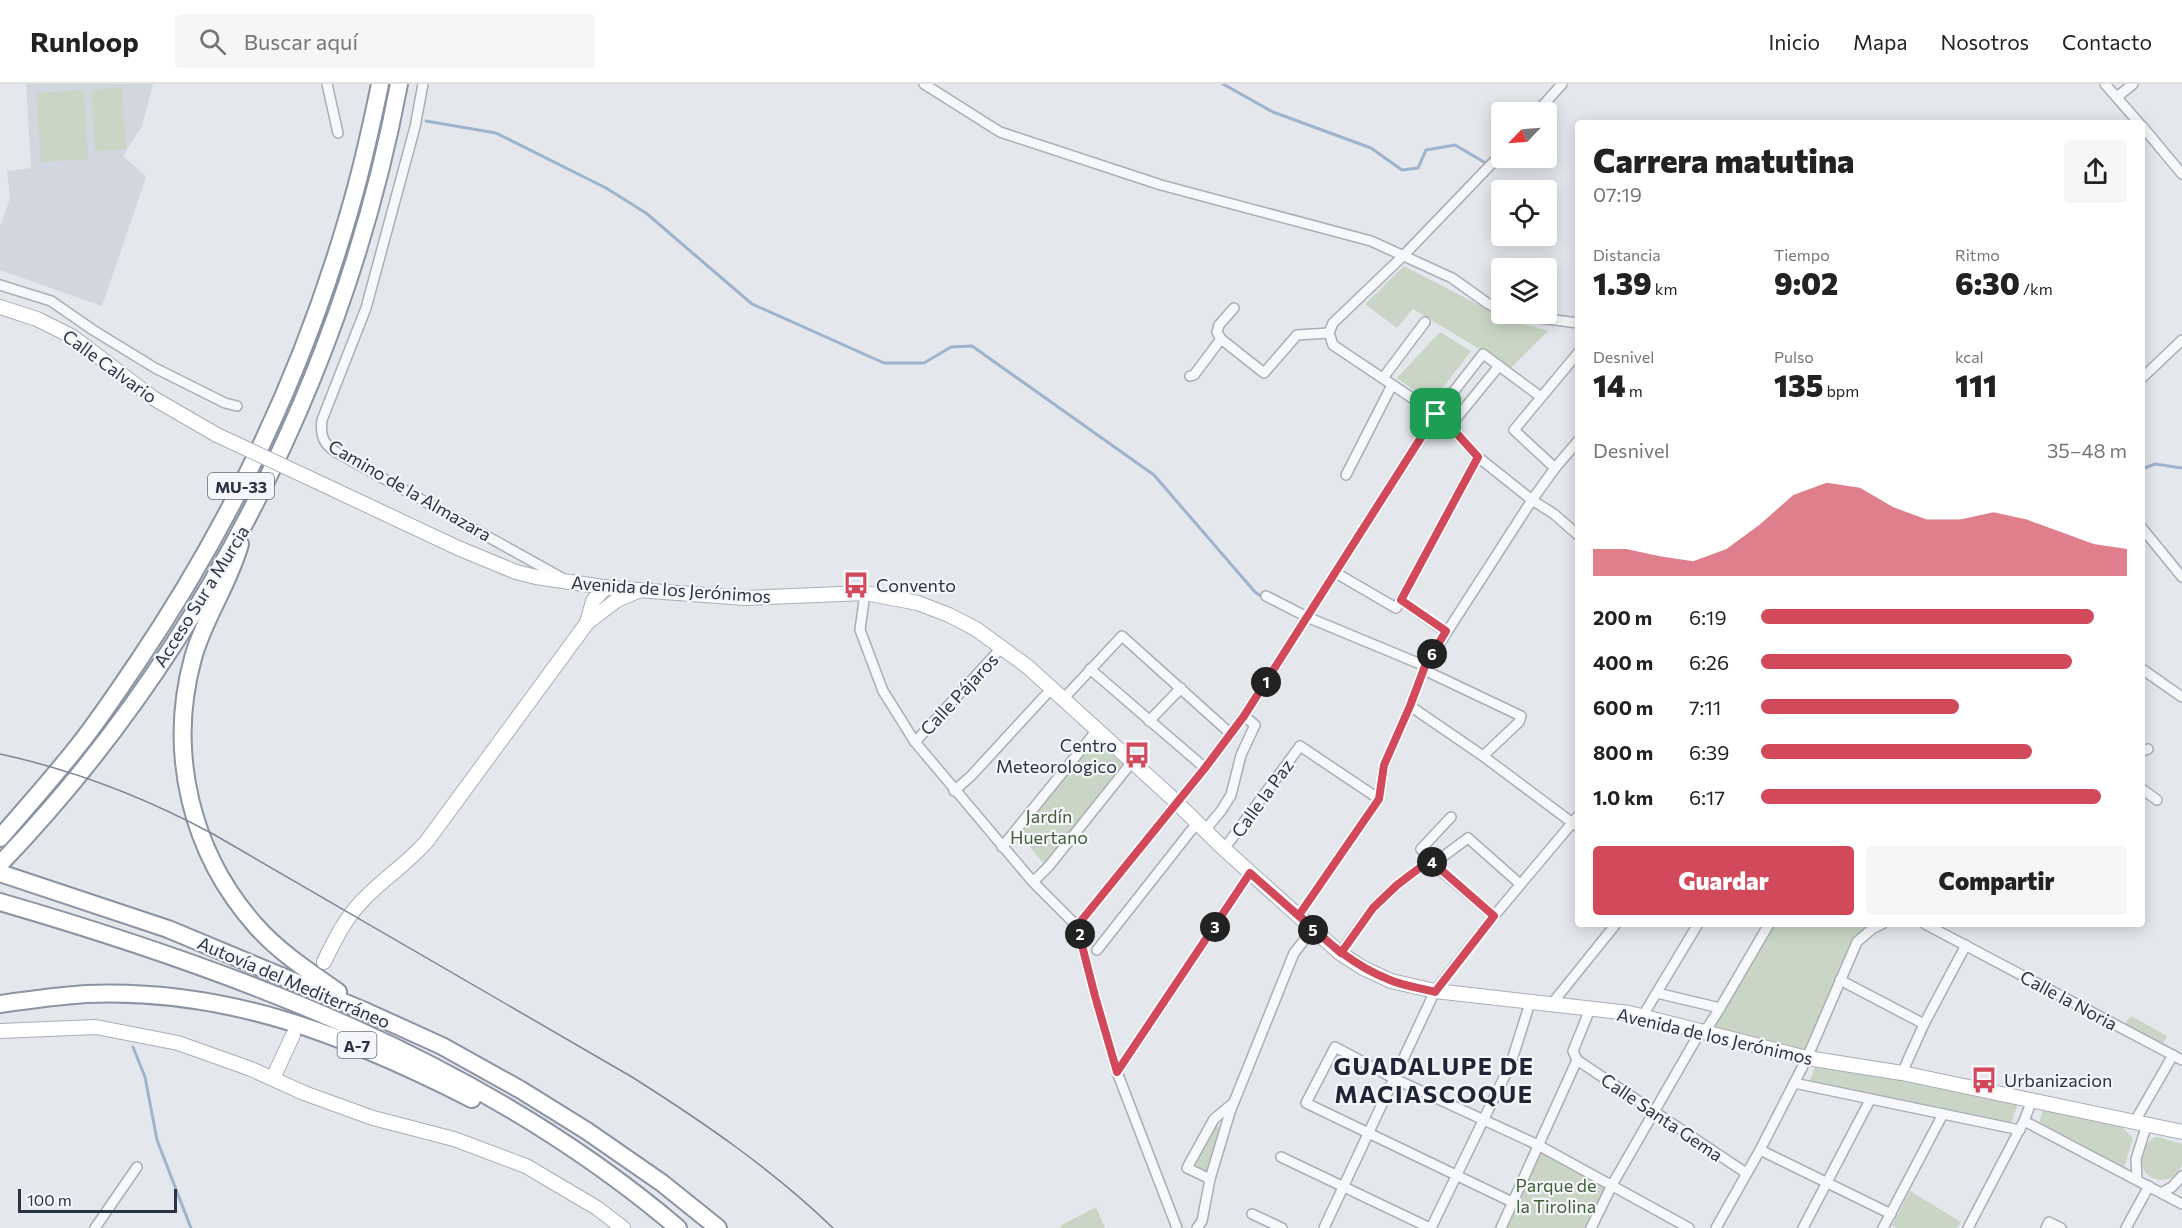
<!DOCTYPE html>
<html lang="es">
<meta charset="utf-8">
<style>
body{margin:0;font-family:Commissioner,sans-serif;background:#f6f6f6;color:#222;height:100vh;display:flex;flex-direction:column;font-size:22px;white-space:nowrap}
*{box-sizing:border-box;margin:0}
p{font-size:20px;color:#767676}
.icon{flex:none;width:33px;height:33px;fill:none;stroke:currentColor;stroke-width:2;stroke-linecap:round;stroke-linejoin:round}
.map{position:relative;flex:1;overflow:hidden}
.panel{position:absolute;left:1575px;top:36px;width:570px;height:807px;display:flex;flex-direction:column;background:#fff;border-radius:6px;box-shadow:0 3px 15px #0003}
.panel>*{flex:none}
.needle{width:39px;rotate:245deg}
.buttons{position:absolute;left:1491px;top:18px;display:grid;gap:12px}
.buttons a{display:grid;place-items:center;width:66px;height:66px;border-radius:6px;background:#fff;box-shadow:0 3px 15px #0003;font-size:30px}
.scale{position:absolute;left:18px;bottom:15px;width:159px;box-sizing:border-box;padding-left:6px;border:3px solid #2b3445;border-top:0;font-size:16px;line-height:21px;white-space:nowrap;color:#2b3445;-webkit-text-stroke:4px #f4f6f9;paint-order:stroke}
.pin{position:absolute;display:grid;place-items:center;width:51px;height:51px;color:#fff;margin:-26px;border-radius:12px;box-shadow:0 3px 9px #0006}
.km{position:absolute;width:30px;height:30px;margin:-15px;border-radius:50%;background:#222;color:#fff;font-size:16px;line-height:30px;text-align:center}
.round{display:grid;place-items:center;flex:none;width:63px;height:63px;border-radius:6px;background:#f6f6f6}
.summary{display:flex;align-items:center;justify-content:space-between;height:102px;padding:0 18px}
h1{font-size:33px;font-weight:800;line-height:45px}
.metrics{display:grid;grid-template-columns:repeat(3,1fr);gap:9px;height:102px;padding:6px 18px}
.metrics div{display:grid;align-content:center}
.metrics b{font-size:30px;font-weight:800}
.metrics small{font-size:16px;font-weight:400}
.metrics p{font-size:16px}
.chart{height:168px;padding:12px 18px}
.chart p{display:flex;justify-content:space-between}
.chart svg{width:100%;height:108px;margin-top:6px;fill:#d1495b;opacity:.7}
.button{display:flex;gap:12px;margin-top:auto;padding:12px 18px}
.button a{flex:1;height:69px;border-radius:6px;background:#d1495b;color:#fff;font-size:24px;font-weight:800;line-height:69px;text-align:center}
.button a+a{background:#f6f6f6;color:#222}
ul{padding:0 18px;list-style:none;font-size:20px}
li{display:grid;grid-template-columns:96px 72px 1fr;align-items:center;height:45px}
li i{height:15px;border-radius:8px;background:#d1495b}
header{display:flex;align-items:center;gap:36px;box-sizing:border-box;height:84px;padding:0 30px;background:#fff;border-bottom:2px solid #e0e0e0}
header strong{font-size:28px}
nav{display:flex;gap:33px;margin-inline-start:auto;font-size:21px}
.search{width:420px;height:54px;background:#f6f6f6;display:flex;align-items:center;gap:15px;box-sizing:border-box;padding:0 21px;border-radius:6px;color:#767676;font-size:22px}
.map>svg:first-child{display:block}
.built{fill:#d2d6de}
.green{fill:#c9d6c5}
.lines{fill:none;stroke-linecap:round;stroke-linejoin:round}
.stream{stroke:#9fb4cc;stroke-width:3}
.street-casing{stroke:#a9aeb7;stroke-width:12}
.secondary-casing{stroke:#a9aeb7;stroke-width:16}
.highway-casing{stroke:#8b94a3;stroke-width:20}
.street{stroke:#f7f8fa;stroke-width:9}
.secondary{stroke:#fff;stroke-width:14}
.highway{stroke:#fff;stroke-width:16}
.tram{stroke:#7d8696;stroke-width:1.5}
.secondary-bridge-casing{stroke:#a9aeb7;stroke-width:16;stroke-linecap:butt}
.secondary-bridge{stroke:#fff;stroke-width:14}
.route-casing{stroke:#fff;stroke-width:12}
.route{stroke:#d1495b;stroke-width:8}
.labels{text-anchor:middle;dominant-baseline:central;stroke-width:4.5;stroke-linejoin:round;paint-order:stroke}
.shield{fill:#f4f6f9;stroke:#676e7b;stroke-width:1.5}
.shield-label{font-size:16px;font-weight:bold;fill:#2b3445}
.street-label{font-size:18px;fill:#2b3445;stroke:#f4f6f9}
.poi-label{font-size:18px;fill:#2b3445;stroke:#f4f6f9;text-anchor:start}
.park-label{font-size:18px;fill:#3f6138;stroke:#f4f6f9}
.district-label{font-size:24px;font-weight:bold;letter-spacing:1.5px;fill:#1d2536;stroke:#f4f6f9}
</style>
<header>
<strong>Runloop</strong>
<div class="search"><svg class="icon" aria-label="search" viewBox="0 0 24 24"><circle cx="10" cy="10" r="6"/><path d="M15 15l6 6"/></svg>Buscar aquí</div>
<nav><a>Inicio</a><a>Mapa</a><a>Nosotros</a><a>Contacto</a></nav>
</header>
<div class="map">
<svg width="2182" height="1144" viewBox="0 0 2182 1144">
<rect width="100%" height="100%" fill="#e4e7ec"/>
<path class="built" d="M26,0h127l-11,42 -19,30 23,21 -44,129 -102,-36v-43l10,-28 -3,-28 24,-3z"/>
<g class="green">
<path d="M122,3l4,62 -31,2 -4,-61z"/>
<path d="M84,6l4,69 -47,3 -5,-69z"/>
<path d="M1404,182l102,53 42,12 -37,37 -98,-59 -16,19 -32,-24z"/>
<path d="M1440,248l31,19 -40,52 -34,-25z"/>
<path d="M1099,649l28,25 -83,106 -25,-30z"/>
<path d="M1769,840h113l-25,18 -50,116 -102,-24z"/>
<path d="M2131,932l36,20 -5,9 -38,-21z"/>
<path d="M1819,972l199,47 -8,24 -203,-39z"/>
<path d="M2043,1026l69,13 9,3 12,12 -9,30 -85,-44z"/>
<path d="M1217,1040l2,5 -10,43 -15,-7z"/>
<path d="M2155,1053h4l23,7v21l-6,11c-33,16 -47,-22 -21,-39z"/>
<path d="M1542,1067l66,36 -22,41h-80z"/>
<path d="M1910,1107l51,31 -4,6h-60l-5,-2z"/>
<path d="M1096,1123l9,21h-45l2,-3z"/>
</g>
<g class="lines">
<g class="stream">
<path d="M1223,0l50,28 98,36 31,22 16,-2 8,-18 29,-5 29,17"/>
<path d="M426,37l70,12 110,55 40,25 106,91 132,59h40l27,-16 21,-1 182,129 101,117 9,6"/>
<path d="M2142,385l13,-5 27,4"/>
<path d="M133,963l12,30 12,63 34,88"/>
</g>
<g class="street-casing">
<g id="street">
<path d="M327,0l11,49"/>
<path d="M423,0l-8,43 -49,181 -44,112c-2,15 1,24 14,32l226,126"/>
<path d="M924,0l76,48 161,53 210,56 81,37 35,25 15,8"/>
<path d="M2105,0l34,39"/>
<path d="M2117,13l16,-13"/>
<path d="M1537,28l25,-28"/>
<path d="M2142,42l40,48"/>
<path d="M1502,69l-99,103 -70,67 -4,10 4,12 103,69 14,12 28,31 54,43 22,14 24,21"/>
<path d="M0,201l51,16 42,29 62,38 70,35 12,3"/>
<path d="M1509,230l69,9"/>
<path d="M1221,255l-4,-7 2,-7 15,-17"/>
<path d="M1190,292l4,-1 27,-36 43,34 33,-38 32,-2"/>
<path d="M1383,294l42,-56"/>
<path d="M2142,294l40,-38"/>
<path d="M1450,342l49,-60"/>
<path d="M1555,384l-41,-38 64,-77"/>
<path d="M1346,391l46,-90"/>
<path d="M2142,444l40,49"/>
<path d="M1336,489l60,35 5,-8"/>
<path d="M865,509l-5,37 23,61 32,51 118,140 44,44 18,70 22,76 60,156"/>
<path d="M1266,512l41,21 118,49"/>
<path d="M1445,547l-44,-31 77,-143"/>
<path d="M1090,585l115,99"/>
<path d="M2142,585l40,28"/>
<path d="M1424,586l97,46 -2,6 -36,34"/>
<path d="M1064,614l58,-62 109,98"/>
<path d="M1410,622l73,50 95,71"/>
<path d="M1149,637l32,-33"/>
<path d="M915,658l87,-95"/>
<path d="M2142,667l6,-2"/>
<path d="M2142,705l15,11"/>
<path d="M954,707l17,-15 81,-88"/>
<path d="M1205,746l16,-19 10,-16 10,-40 14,-30 -11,-9"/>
<path d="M1002,763l95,-117"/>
<path d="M1224,765l76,-103 79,53"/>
<path d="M1033,798l16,-16 83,-104"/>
<path d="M1299,831l80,-116 5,-34 26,-59 15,-40 107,-166 23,-32 23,-27"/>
<path d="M1494,832l-61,-52 35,-26 52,46"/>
<path d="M1925,840l257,136"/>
<path d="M1077,842l128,-158 39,-52 192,-302 47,-60 58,43"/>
<path d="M1097,866l100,-127"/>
<path d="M1340,869l33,-45 24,-23 33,-25 -9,-11 30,-32"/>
<path d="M1840,896l84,44"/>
<path d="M1657,909l63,15"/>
<path d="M1550,922l66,-82"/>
<path d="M1642,933l56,-93"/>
<path d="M1577,976l169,113"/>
<path d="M1577,976l-4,-9 17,-42"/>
<path d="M1117,988l133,-199"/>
<path d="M1902,989l22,-49 42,-79"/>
<path d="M1794,999l226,47"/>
<path d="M2024,1037l158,83"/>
<path d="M2135,1037l38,-66"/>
<path d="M1760,1066l131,64"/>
<path d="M1281,1073l149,71"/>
<path d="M1210,1095l-23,-11 27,-49 18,-15"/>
<path d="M2137,1096l-1,-21 11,-35"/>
<path d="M2161,1109l11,-6 10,-11"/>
<path d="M1512,1118l-206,-99 29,-56 60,32 143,66 151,83"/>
<path d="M1252,1130l30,14"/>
<path d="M95,1144l42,-61"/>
<path d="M1197,1144l5,-7 8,-42 20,-67 64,-159 19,-24"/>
<path d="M1324,1144l111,-237 59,-75 84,-100"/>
<path d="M1431,1144l80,-165 19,-60"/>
<path d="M1501,1144l76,-168"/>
<path d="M1591,1144l21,-43 88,-153 8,-5 12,-19 49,-84"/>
<path d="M1716,1144l44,-78 47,-92 50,-116 15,-13 10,-5"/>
<path d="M1803,1144l67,-128"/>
<path d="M1883,1144l60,-114"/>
<path d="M1968,1144l56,-107 8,-21"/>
<path d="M2046,1144l3,-6 12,6"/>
<path d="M2126,1144l23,-42"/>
</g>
</g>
<g class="secondary-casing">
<g id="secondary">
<path d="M0,223l37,12 36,18 80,61 64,37"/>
<path d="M322,400l136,64 58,24 20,5 74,11 136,10 119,-5 53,10 31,12 27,14 52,38 143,130 53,52 89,80 27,24 23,15 28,13 44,10 194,22 178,45 95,15 280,59"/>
<path d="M587,539l6,-22 13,-14"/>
<path d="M324,878c11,-23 22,-45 40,-63 20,-21 44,-36 63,-58l160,-218 30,-23 21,-9"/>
<path d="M0,947l96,-4 82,16 73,26 53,24 69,25 81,21 72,27 71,42 26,20"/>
<path d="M273,994l20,-43"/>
</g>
</g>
<g class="highway-casing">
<g id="highway">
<path d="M240,460c-11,40 -36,74 -47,114 -26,95 -2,195 63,268 24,27 54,46 82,66"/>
<path d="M0,754c25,-29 50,-57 74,-87 23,-28 43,-59 63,-88 93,-138 165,-288 211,-447 13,-43 23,-88 32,-132"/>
<path d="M0,780c203,-211 345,-493 399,-780"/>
<path d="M0,789l168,56 199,83 75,34 79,44 66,41 75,52 56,45"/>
<path d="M0,818c241,70 484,161 678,326"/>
<path d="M0,920c28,-4 58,-8 86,-10 142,-6 262,42 386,105"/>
</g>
</g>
<use href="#street" class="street"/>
<use href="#secondary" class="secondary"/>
<use href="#highway" class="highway"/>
<path class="tram" d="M0,670c74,16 146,44 213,80l419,243c71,45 140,92 201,151"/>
<g class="secondary-bridge-casing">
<path id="secondary-bridge" d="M217,351l105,49"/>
</g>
<use href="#secondary-bridge" class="secondary-bridge"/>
</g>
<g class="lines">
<g class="route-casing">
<path id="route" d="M1436,330l-192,302 -39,52 -128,158 18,70 22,76 133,-199 91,80 32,-45 24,-23 33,-25 64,56 -59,76c-15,-4 -31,-6 -45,-12 -36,-14 -65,-39 -91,-65l80,-116 5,-34 26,-59 15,-40 21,-35 -45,-31 77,-143 -28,-31 -14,-12"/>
</g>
<use href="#route" class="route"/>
</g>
<defs>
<g id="bus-bare" transform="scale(2.07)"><path d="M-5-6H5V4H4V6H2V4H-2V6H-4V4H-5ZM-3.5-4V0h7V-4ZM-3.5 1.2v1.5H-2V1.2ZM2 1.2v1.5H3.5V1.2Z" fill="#d1495b" stroke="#f4f6f9" stroke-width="2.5" paint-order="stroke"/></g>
</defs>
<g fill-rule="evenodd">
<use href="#bus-bare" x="856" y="501"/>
<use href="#bus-bare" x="1137" y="671"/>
<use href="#bus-bare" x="1984" y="996"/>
</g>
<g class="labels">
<g class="shield">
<rect x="208" y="389" width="66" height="26" rx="4.5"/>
<rect x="337.5" y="948" width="39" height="26" rx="4.5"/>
</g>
<g class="shield-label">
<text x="241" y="402">MU-33</text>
<text x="357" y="961">A-7</text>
</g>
<g class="street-label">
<text transform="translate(110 282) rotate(36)">Calle Calvario</text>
<text transform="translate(410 406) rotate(30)">Camino de la Almazara</text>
<text transform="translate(671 505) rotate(4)">Avenida de los Jerónimos</text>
<text transform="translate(201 512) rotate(-58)">Acceso Sur a Murcia</text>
<text transform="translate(959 610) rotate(-47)">Calle Pájaros</text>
<text transform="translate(1262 714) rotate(-54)">Calle la Paz</text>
<text transform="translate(294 898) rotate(23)">Autovía del Mediterráneo</text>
<text transform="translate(2069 916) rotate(28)">Calle la Noria</text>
<text transform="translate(1715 952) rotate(13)">Avenida de los Jerónimos</text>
<text transform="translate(1662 1033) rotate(34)">Calle Santa Gema</text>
</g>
<g class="poi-label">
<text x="876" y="501">Convento</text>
<text x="1117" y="661" text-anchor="end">Centro<tspan x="1117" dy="21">Meteorologico</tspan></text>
<text x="2004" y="996">Urbanizacion</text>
</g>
<g class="park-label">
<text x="1049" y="732">Jardín<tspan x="1049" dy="21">Huertano</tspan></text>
<text x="1556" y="1101">Parque de<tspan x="1556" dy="21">la Tirolina</tspan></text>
</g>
<g class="district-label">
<text x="1434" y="981">GUADALUPE DE<tspan x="1434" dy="28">MACIASCOQUE</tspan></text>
</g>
</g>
</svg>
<div class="buttons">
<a><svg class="needle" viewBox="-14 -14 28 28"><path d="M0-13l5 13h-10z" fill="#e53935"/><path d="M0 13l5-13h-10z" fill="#767676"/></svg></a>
<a><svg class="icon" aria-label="locate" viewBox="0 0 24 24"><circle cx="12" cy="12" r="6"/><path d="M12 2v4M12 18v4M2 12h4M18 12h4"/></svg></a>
<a><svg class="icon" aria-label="layers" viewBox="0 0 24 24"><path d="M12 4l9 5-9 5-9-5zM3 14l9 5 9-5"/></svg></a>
</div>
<div class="scale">100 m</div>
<div class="pin" style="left:1436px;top:330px;background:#1e9e55"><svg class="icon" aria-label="arrive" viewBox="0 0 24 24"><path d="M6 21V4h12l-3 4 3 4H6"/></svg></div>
<b class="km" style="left:1266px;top:598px">1</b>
<b class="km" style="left:1080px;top:850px">2</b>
<b class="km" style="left:1215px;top:843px">3</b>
<b class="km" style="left:1432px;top:778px">4</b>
<b class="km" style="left:1313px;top:846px">5</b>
<b class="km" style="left:1432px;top:570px">6</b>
<section class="panel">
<div class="summary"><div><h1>Carrera matutina</h1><p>07:19</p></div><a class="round"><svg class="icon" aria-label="share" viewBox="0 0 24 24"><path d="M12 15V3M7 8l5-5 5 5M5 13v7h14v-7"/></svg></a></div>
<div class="metrics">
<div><p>Distancia</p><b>1.39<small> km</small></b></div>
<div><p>Tiempo</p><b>9:02</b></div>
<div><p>Ritmo</p><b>6:30<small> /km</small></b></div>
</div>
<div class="metrics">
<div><p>Desnivel</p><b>14<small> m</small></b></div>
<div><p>Pulso</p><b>135<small> bpm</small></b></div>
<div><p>kcal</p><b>111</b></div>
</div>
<div class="chart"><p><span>Desnivel</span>35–48 m</p>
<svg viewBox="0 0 160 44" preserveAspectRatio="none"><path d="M0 44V33L10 33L20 36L30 38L40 33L50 23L60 11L70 6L80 8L90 16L100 21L110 21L120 18L130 21L140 26L150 31L160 33V44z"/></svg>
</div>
<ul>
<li><b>200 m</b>6:19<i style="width:91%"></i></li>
<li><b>400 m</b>6:26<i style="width:85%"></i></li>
<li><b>600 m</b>7:11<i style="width:54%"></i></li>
<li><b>800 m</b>6:39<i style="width:74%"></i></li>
<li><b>1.0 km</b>6:17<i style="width:93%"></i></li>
</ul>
<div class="button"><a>Guardar</a><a>Compartir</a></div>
</section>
</div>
